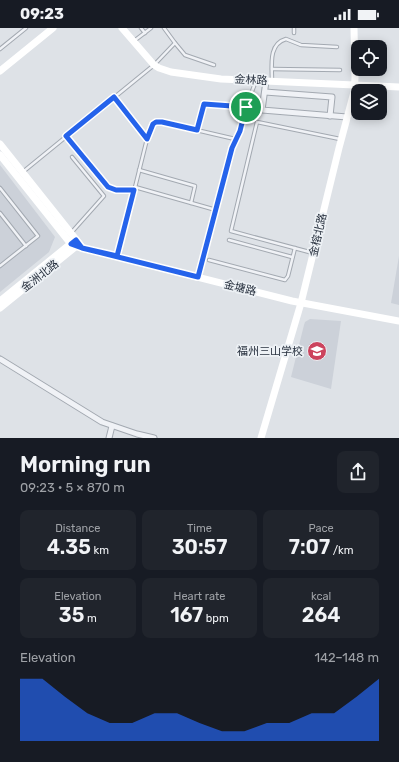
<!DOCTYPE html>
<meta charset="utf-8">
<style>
body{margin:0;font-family:Rubik,"Noto Sans SC",sans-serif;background:#20242c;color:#f1f3f6;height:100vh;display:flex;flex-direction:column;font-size:15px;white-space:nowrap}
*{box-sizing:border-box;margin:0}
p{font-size:13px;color:#9ea1a6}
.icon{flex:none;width:22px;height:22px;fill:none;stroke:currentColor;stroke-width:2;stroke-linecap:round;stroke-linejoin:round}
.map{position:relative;height:410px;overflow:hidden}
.drawer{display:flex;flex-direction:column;background:#171b24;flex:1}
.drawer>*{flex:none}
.fabs{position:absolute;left:351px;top:12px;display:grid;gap:8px}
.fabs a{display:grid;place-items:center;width:36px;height:36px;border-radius:8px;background:#171b24;box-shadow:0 2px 10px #0003;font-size:20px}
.pin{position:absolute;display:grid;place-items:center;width:34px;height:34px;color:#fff;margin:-17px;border:2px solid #fff;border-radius:50%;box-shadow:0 1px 4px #0007}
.round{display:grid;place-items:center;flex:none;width:42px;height:42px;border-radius:8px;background:#20242c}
.overview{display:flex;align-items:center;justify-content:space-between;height:68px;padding:0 20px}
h1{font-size:22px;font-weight:600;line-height:30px}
.stats{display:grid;grid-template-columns:repeat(3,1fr);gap:6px;height:68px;padding:4px 20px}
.stats div{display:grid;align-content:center;border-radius:8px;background:#20242c;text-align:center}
.stats b{font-size:20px;font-weight:600}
.stats small{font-size:11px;font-weight:400}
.stats p{font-size:11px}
.chart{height:112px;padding:8px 20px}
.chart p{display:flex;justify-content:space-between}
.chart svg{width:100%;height:72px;margin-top:4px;fill:#2563eb;opacity:.7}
.status{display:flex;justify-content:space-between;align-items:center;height:28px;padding:0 20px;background:#171b24;direction:ltr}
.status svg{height:11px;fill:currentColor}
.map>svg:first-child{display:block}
.built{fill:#ccd1d9}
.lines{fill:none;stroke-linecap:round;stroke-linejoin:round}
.lane-casing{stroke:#a3a9b1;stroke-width:4.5}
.street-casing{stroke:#a3a9b1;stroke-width:7}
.lane{stroke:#f0f2f6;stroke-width:2.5}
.street{stroke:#f0f2f6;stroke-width:5}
.secondary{stroke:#fff;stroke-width:7}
.route-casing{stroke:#fff;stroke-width:8}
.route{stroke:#2563eb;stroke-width:5}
.labels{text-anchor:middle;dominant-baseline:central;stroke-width:3.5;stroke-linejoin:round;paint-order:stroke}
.street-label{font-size:11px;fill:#27303e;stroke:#edf1f5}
.poi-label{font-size:11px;fill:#27303e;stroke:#edf1f5;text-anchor:end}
</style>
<div class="status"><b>09:23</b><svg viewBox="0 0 49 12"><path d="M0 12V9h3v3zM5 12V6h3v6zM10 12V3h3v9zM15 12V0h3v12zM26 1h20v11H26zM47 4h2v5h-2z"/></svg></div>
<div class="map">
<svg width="399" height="410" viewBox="0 0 399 410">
<rect width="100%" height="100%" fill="#dee2e7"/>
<g class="built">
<path d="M0,137l55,72 -6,15 -49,40z"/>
<path d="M399,228v49l-8,-2z"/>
<path d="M310,291l31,2 -10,68 -40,-12 13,-52 1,-3z"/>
</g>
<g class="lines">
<g class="lane-casing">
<g id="lane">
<path d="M141,0l4,5"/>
<path d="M294,0v5"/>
<path d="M134,13l17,-13"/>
<path d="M175,15l10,12 29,10"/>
<path d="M0,21l26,-21"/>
<path d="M272,41l68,1"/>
<path d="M272,53c0,-15 -4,-37 14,-42l15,6 36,2"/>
<path d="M114,69l33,42"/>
<path d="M197,102l7,-26 42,3"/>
<path d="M66,109l42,50 8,3h18"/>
<path d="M139,142l56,16 -4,17"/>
<path d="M24,143l130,-106 21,-22 -11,-15"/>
<path d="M135,159l81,23"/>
<path d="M0,160l38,48 -38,30"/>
<path d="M0,185l26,33"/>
<path d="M71,205l33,-37 -32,-39"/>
<path d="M229,212l63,17"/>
<path d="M313,225l-82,-22 26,-109 83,17"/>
<path d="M118,228l29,-117c3,-9 4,-18 15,-17l73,17"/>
<path d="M209,232l76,20 3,-4 7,-28"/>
<path d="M198,249l34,-129 7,-17 8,-27 9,-23"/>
</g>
</g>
<g class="street-casing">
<g id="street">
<path d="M266,53l-4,29 85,7"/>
<path d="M265,64l67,5 -2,19"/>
<path d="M0,331l102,63 35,12 17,4"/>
<path d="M109,410l3,-12"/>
</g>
</g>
<use href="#lane" class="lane"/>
<use href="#street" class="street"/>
<g class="secondary">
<path d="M122,0l32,37 5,3 12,4 50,7 178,8"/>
<path d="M0,43l53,-43"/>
<path d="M0,116l82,103"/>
<path d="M0,127l71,89 11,4 210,53 107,20"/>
<path d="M0,273l74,-60"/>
<path d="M0,280l79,-64"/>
<path d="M261,410l40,-135 38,-155 15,-56 1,-14 -1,-50"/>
</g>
</g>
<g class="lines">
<g class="route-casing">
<path id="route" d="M246,79l-42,-3 -7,26 -35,-8h-6l-3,2 -6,15 -33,-42 -48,39 42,51 8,3h18l-17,66 -35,-8 -6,-8 -5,4 11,4 116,29 34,-129 8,-17 6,-24"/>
</g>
<use href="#route" class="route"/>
</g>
<defs>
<g id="school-disc" transform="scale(1)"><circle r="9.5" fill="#cc435d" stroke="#edf1f5"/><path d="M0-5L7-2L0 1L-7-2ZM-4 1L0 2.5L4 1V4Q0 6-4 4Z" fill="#fff"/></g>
</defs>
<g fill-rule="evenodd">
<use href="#school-disc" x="317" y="323"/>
</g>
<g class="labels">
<g class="street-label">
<text transform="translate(251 52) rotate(3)">金林路</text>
<text transform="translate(318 207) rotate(-77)">金榕北路</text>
<text transform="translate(40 248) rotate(-38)">金洲北路</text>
<text transform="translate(240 260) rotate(14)">金塘路</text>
</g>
<g class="poi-label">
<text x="303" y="323">福州三山学校</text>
</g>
</g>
</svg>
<div class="fabs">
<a><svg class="icon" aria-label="locate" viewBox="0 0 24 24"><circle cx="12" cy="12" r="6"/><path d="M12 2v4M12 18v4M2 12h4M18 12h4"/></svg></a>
<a><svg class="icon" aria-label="layers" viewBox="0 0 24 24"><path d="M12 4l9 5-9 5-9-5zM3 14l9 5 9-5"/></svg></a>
</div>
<div class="pin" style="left:246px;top:79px;background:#1e9e55"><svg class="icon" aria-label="arrive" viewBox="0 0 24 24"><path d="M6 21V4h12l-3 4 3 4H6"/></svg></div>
</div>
<section class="drawer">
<div class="overview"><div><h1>Morning run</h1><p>09:23 · 5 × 870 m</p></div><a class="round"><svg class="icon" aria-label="share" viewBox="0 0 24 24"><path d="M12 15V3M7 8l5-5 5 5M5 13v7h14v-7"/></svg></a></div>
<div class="stats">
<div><p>Distance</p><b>4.35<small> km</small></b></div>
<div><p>Time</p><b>30:57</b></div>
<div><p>Pace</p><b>7:07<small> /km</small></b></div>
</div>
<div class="stats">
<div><p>Elevation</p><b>35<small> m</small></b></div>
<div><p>Heart rate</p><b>167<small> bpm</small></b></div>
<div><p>kcal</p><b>264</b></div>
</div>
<div class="chart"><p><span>Elevation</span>142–148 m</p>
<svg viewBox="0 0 160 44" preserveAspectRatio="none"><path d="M0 44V6L10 6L20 17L30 27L40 33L50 33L60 27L70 27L80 33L90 38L100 38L110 33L120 33L130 27L140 27L150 17L160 6V44z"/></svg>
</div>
</section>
